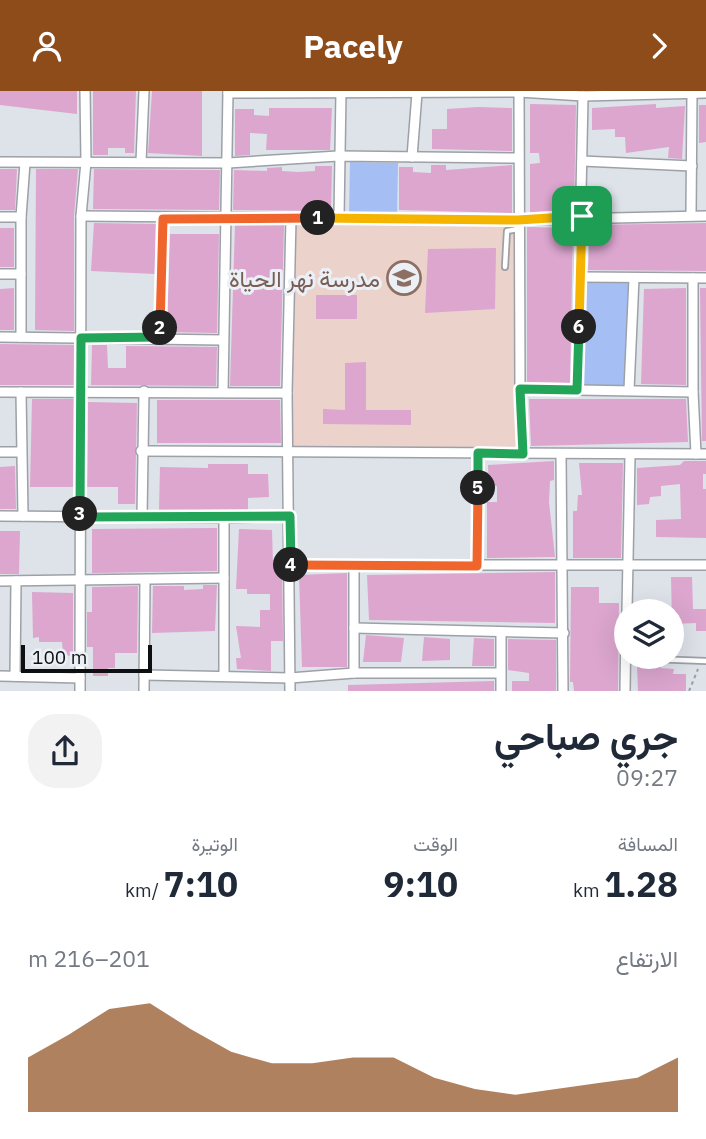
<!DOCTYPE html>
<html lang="ar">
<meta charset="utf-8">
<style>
body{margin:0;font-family:"IBM Plex Sans",Vazirmatn,sans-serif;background:#f2f2f3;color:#1f2937;direction:rtl;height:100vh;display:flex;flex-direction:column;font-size:26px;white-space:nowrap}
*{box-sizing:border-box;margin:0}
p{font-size:23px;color:#747a83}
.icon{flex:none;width:38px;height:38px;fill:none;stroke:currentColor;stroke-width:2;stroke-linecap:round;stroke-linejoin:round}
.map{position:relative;height:600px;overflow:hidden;direction:ltr}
.side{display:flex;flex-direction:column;background:#fff;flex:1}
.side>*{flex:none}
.tools{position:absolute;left:614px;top:508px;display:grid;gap:14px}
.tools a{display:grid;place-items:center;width:70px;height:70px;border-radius:50%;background:#fff;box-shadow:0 7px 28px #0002;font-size:35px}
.scale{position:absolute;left:21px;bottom:18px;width:131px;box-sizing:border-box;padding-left:7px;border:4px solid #0e0f11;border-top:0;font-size:19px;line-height:24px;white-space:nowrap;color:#0e0f11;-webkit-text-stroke:5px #ebeff6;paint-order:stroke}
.pin{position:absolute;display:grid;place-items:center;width:60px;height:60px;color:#fff;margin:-30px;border-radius:14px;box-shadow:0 4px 10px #0006}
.km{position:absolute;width:35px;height:35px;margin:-18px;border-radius:50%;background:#222;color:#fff;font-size:19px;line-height:35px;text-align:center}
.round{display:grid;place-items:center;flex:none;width:74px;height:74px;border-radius:28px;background:#f2f2f3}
.headline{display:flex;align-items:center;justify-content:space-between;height:119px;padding:0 28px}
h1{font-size:38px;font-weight:700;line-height:52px}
.figures{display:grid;grid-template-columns:repeat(3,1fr);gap:10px;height:119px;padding:7px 28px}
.figures div{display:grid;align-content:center}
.figures b{font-size:35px;font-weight:700}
.figures small{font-size:19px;font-weight:400}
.figures p{font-size:19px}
.chart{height:196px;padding:14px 28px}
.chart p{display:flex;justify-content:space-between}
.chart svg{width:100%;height:126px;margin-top:7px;fill:#8e4c1b;opacity:.7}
header{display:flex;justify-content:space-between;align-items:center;height:91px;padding:0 28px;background:#8e4c1b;color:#fff;font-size:32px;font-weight:700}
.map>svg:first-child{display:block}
.education{fill:#ebd2cb}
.green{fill:#a5bff4}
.building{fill:#dca6cf}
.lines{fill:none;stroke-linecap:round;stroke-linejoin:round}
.lane-casing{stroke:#9da1a7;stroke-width:8}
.street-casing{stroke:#9da1a7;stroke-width:12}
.path{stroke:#9b9ea4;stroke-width:2;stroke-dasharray:3.5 3.5;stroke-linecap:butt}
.lane{stroke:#fff;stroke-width:4.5}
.street{stroke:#fff;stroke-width:9}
.split-1-casing{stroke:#fff;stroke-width:14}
.split-2-casing{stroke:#fff;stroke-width:14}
.split-3-casing{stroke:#fff;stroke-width:14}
.split-4-casing{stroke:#fff;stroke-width:14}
.split-5-casing{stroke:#fff;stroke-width:14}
.split-6-casing{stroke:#fff;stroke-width:14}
.split-7-casing{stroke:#fff;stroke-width:14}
.split-1{stroke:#f5b400;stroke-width:9}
.split-2{stroke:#f0652b;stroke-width:9}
.split-3{stroke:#22a559;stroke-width:9}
.split-4{stroke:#22a559;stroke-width:9}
.split-5{stroke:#f0652b;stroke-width:9}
.split-6{stroke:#22a559;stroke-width:9}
.split-7{stroke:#f5b400;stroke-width:9}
.labels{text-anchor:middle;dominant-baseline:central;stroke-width:6;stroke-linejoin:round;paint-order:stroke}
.education-label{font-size:23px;fill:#785e54;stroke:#ebeff6;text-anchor:end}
</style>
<header><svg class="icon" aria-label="forward" viewBox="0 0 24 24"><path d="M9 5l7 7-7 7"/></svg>Pacely<svg class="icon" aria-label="person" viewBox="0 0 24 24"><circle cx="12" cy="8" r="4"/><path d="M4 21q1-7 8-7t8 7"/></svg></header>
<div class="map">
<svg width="706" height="600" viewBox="0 0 706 600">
<rect width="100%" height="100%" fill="#dee2e9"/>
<path class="education" d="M293,128l223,3 3,229 -229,-1z"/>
<g class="green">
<path d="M350,71l48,1 -1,52 -48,-1z"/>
<path d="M581,186l53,1 -5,112h-52z"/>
</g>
<g class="building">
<path d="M0,0h77v23l-77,-9z"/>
<path d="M93,0h43l-2,62h-9v-5h-17v7h-15z"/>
<path d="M152,0h50v65l-54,-3z"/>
<path d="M530,13l46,1 -2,107 -44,1v-49l10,-1 -1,-10h-9z"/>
<path d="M656,13v4l29,-2 -3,53 -14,-1 1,-11 -43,6 -1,-16h-10v-8l-23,1v-22z"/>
<path d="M699,14h7v37l-7,1z"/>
<path d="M478,16l34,1v43l-80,-2v-20h15v-20z"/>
<path d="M269,17h63l-2,42h-64l1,-16 -17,-1v22l-15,1v-47h19v6l15,1z"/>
<path d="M431,74h15v5l66,-5v48l-113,-3v-43h14v5l18,1z"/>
<path d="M315,75h17l-1,45 -98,-1 1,-40 33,1v-3l15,-1v4l16,1 17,-1z"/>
<path d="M0,78h17l-2,41h-15z"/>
<path d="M36,78h42l-4,47v115l-39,-1z"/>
<path d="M94,78l126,1 -1,40 -126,-1z"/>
<path d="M94,132l62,1 -1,50 -64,-3z"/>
<path d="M706,132v48l-118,-1 2,-45z"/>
<path d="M235,133l49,1 -4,161h-50z"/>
<path d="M527,136l46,1 -3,155 -43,-1z"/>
<rect x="0" y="137" width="14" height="39"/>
<path d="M170,143h49l-2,99 -50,-1z"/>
<path d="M496,157l-1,61 -70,4 3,-64z"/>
<path d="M14,197v42h-14v-41z"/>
<path d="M686,197v97l-45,-1 3,-95z"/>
<path d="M700,197h6v153h-4z"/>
<rect x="316" y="204" width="41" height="24"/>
<path d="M0,253l74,1v40h-74z"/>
<path d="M92,254h15l1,23h18v-22l91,1 -1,39 -125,-1z"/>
<path d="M366,271v48h45v15l-88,-1v-15l22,1v-47z"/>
<path d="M32,308h42l-1,88h-43z"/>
<path d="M529,308h157l2,43 -157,4z"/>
<path d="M157,309h123l1,43h-124z"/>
<path d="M88,311l49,1 -2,101h-17v-17h-31z"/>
<path d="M554,370v19l-4,1 -1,21 6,55 -68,1v-56h10v-16h-8l-1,-21z"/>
<path d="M684,370h22v13h-3v15h3v49l-50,-1v-17l25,-1 -1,-35 -19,2v10l-11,1 -1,7 -12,1v-37l43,-3z"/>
<path d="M579,372h44l-2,95h-48v-47h4l1,-16h4z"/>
<path d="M208,373h40v10h20l1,23 -21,1v12h-89l1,-43 48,1z"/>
<path d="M15,375l1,43h-16v-42z"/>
<path d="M217,437v43l-125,2v-44z"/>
<path d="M239,438l33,1 1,34h9l1,77h-12v30l-34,-2 -1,-11h5l-5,-32 24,1v-17h10v-16h-23v-5h-11z"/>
<path d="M0,440h20l-1,43h-19z"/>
<path d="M555,481v51l-186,-3 -2,-45z"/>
<path d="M347,482v94h-45l-3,-92z"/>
<path d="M671,486h21l1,32h13v22h-10v-8l-24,1z"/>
<path d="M203,494h14l-2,46 -63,2 1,-47h31v4l19,-1z"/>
<path d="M138,495l-1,67h-22v15h-7v8h-15v-29h-6v-35h5v-25z"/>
<path d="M571,496h28v16h20l-1,88h-44l-1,-9h-3z"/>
<path d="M32,501l41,1v64l-10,-3 -1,-12h-23v-5l-6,1z"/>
<path d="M366,544l38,3 -3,24h-38z"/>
<path d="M424,546l26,2v21l-28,1z"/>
<path d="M474,547l20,1v27h-22z"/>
<path d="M508,548l48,1v51h-44v-10h17v-8l-21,-3z"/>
<path d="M637,574h24v3l13,1 -1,5h13v17h-48z"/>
<path d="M494,590v10h-146v-6z"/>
</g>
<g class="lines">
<g class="lane-casing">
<g id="lane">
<path d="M505,176l2,-36 11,-2"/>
<path d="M626,567l80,3"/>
</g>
</g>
<g class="street-casing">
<g id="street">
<path d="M519,0l1,298 3,65"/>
<path d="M228,2l291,-1 64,4 123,-3"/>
<path d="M412,66l5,-64"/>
<path d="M582,70l110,5"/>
<path d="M0,71l228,1 110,-7 180,2"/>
<path d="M141,71l3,-71"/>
<path d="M691,124l1,-122"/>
<path d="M81,125l437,4 188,-4"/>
<path d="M0,126h21"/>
<path d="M339,126l2,-126"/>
<path d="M0,183h21"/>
<path d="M581,186l125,1"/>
<path d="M693,187v114l3,62"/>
<path d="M0,246l223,3"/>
<path d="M21,246v-120l4,-54"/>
<path d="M160,246l3,-118"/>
<path d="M520,298l173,3"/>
<path d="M577,299l6,-294"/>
<path d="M629,299l5,-112"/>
<path d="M0,301l287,1"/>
<path d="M21,301l2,124"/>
<path d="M223,301l5,-301"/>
<path d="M141,360l565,3"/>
<path d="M0,361h21"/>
<path d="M561,363l2,237"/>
<path d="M0,425l224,2 66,-2"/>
<path d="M142,426l2,-126"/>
<path d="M224,427v157"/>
<path d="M290,474h416"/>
<path d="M477,475l2,-113"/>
<path d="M0,490l224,-3"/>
<path d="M627,520l3,-156"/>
<path d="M354,537l210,5"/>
<path d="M354,582v-106"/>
<path d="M144,584l146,3 64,-5h146"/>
<path d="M0,585l80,2"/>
<path d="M15,585l1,-95"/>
<path d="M80,600l1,-475 5,-54 -1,-71"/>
<path d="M144,600l1,-111"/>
<path d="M290,600l-3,-298 4,-175"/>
<path d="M501,600v-59"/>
<path d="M625,600l1,-67"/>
</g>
</g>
<path class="path" d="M689,600l9,-22"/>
<use href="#lane" class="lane"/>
<use href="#street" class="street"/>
</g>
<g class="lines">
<g class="split-1-casing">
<path id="split-1" d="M318,127l200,2 64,-4"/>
</g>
<g class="split-2-casing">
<path id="split-2" d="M160,237l3,-109 155,-1"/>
</g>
<g class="split-3-casing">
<path id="split-3" d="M80,423l1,-176 79,-1v-9"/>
</g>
<g class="split-4-casing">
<path id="split-4" d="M80,423v3l210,-1 1,49"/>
</g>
<g class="split-5-casing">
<path id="split-5" d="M291,474l186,1 1,-78"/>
</g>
<g class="split-6-casing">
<path id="split-6" d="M478,397v-35l45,1 -3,-65 57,1 2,-63"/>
</g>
<g class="split-7-casing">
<path id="split-7" d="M579,236l3,-111"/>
</g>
<use href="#split-1" class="split-1"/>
<use href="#split-2" class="split-2"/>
<use href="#split-3" class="split-3"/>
<use href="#split-4" class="split-4"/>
<use href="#split-5" class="split-5"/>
<use href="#split-6" class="split-6"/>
<use href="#split-7" class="split-7"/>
</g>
<defs>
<g id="school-ring" transform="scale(1.75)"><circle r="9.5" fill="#ebeff6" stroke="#8d6e63" stroke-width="1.5"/><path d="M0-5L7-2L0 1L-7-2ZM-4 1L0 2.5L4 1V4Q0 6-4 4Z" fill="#8d6e63"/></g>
</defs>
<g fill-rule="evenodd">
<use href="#school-ring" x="404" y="187"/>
</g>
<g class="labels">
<g class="education-label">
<text x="380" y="187">مدرسة نهر الحياة</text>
</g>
</g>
</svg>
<div class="tools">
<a><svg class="icon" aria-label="layers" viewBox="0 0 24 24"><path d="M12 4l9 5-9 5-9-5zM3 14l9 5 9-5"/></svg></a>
</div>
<div class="scale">100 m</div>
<div class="pin" style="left:582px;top:125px;background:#1e9e55"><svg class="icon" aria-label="arrive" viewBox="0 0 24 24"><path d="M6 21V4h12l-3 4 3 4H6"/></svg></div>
<b class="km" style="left:318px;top:127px">1</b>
<b class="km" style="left:160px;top:237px">2</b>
<b class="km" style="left:80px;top:423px">3</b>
<b class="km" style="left:291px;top:474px">4</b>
<b class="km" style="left:478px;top:397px">5</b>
<b class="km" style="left:579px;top:236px">6</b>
</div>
<section class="side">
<div class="headline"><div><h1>جري صباحي</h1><p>09:27</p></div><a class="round"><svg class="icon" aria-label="share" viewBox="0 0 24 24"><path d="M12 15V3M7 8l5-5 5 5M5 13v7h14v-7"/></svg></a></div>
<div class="figures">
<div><p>المسافة</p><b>1.28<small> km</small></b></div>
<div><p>الوقت</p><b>9:10</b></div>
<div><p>الوتيرة</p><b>7:10<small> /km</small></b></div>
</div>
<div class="chart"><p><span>الارتفاع</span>201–216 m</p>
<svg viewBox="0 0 160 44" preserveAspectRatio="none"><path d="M0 44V25L10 17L20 8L30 6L40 15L50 23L60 27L70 27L80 25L90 25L100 32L110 36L120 38L130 36L140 34L150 32L160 25V44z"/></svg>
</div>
</section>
